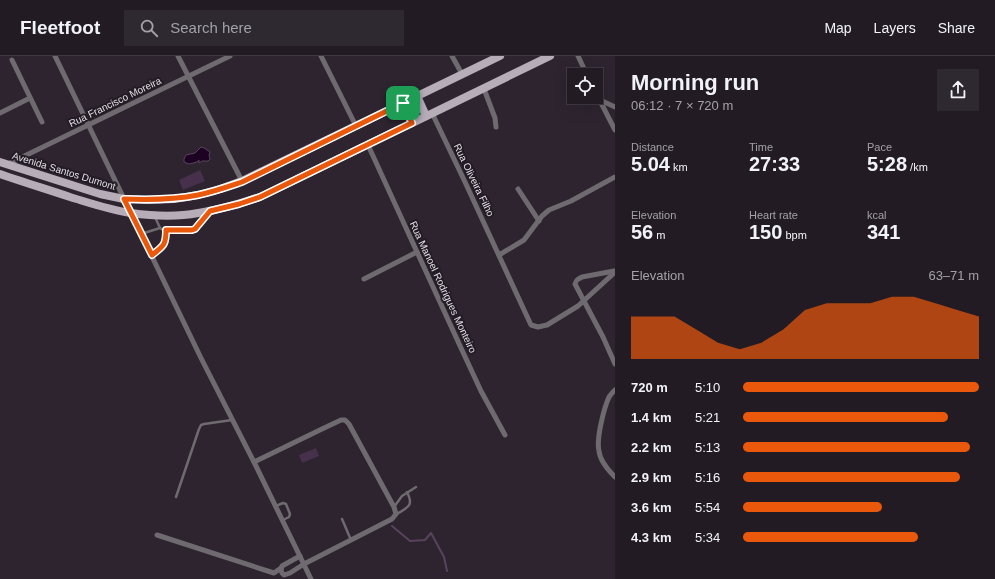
<!DOCTYPE html>
<meta charset="utf-8">
<style>
body{margin:0;font-family:Helvetica,sans-serif;background:#2e2830;color:#f1f3f6;height:100vh;display:flex;flex-direction:column;font-size:15px;white-space:nowrap}
*{box-sizing:border-box;margin:0}
p{font-size:13px;color:#a2a1a6}
.icon{flex:none;width:22px;height:22px;fill:none;stroke:currentColor;stroke-width:2;stroke-linecap:round;stroke-linejoin:round}
.map{position:relative;flex:1;overflow:hidden}
.drawer{display:flex;flex-direction:column;background:#221b23;width:380px}
.drawer>*{flex:none}
.fabs{position:absolute;left:567px;top:12px;display:grid;gap:8px}
.fabs a{display:grid;place-items:center;width:36px;height:36px;border-radius:0px;background:#221b23;box-shadow:0 4px 16px #0002,0 0 0 1px #3f3941;font-size:20px}
.pin{position:absolute;display:grid;place-items:center;width:34px;height:34px;color:#fff;margin:-17px;border-radius:8px;box-shadow:0 2px 6px #0006}
.round{display:grid;place-items:center;flex:none;width:42px;height:42px;border-radius:0px;background:#2e2830}
.overview{display:flex;align-items:center;justify-content:space-between;height:68px;padding:0 16px}
h1{font-size:22px;font-weight:700;line-height:30px}
.metrics{display:grid;grid-template-columns:repeat(3,1fr);gap:6px;height:68px;padding:4px 16px}
.metrics div{display:grid;align-content:center}
.metrics b{font-size:20px;font-weight:700}
.metrics small{font-size:11px;font-weight:400}
.metrics p{font-size:11px}
.chart{height:112px;padding:8px 16px}
.chart p{display:flex;justify-content:space-between}
.chart svg{width:100%;height:72px;margin-top:4px;fill:#ea580c;opacity:.7}
ul{padding:0 16px;list-style:none;font-size:13px}
li{display:grid;grid-template-columns:64px 48px 1fr;align-items:center;height:30px}
li i{height:10px;border-radius:5px;background:#ea580c}
header{display:flex;align-items:center;gap:24px;box-sizing:border-box;height:56px;padding:0 20px;background:#221b23;border-bottom:1px solid #3f3941}
header strong{font-size:19px}
nav{display:flex;gap:22px;margin-inline-start:auto;font-size:14px}
.search{width:280px;height:36px;background:#2e2830;display:flex;align-items:center;gap:10px;box-sizing:border-box;padding:0 14px;border-radius:0px;color:#a2a1a6;font-size:15px}
main{display:flex;flex:1;min-height:0}
.map>svg:first-child{display:block}
.green{fill:#47304b}
.water{fill:#1d0223;stroke:#58435c}
.lines{fill:none;stroke-linecap:round;stroke-linejoin:round}
.stream{stroke:#58435c;stroke-width:2}
.lane{stroke:#6f6a70;stroke-width:2.5}
.street{stroke:#6f6a70;stroke-width:5}
.primary{stroke:#b6adb8;stroke-width:8}
.route-casing{stroke:#fff;stroke-width:8}
.route{stroke:#ea580c;stroke-width:5}
.labels{text-anchor:middle;dominant-baseline:central;stroke-width:4;stroke-linejoin:round;paint-order:stroke}
.street-label{font-size:10px;fill:#e1dce2;stroke:#231b25}
</style>
<header>
<strong>Fleetfoot</strong>
<div class="search"><svg class="icon" aria-label="search" viewBox="0 0 24 24"><circle cx="10" cy="10" r="6"/><path d="M15 15l6 6"/></svg>Search here</div>
<nav><a>Map</a><a>Layers</a><a>Share</a></nav>
</header>
<main>
<div class="map">
<svg width="615" height="523" viewBox="0 0 615 523">
<rect width="100%" height="100%" fill="#2d242f"/>
<g class="green">
<path d="M200,114l5,11 -22,9 -4,-10z"/>
<path d="M316,392l3,8 -17,7 -3,-8z"/>
</g>
<path class="water" d="M201,91l3,1 6,4 -1,3 1,4 -2,2h-6l-3,2v-3l-2,2 -8,2 -5,-2v-3l2,-4 9,-2z"/>
<g class="lines">
<path class="stream" d="M392,470l18,15 15,-1 6,-7 13,24 3,14"/>
<g class="lane">
<path d="M155,161l5,11 3,2h29c7,-3 11,-10 16,-16"/>
<path d="M141,178l19,-6"/>
<path d="M152,199c11,-9 14,-9 14,-25"/>
<path d="M176,441l23,-68 2,-4 3,-1 28,-4"/>
<path d="M276,450l7,-3 3,1 4,10 -1,3 -6,3"/>
<path d="M394,451l8,-11 14,-9"/>
<path d="M397,458c11,-7 17,-8 10,-22"/>
<path d="M342,463l9,21"/>
</g>
<g class="street">
<path d="M55,0l146,302 53,104 57,117"/>
<path d="M178,0l64,125"/>
<path d="M321,0l35,70"/>
<path d="M452,0l10,18"/>
<path d="M578,0l9,19"/>
<path d="M12,4l30,62"/>
<path d="M484,33l11,29 1,9"/>
<path d="M596,37l19,37"/>
<path d="M600,44l15,7"/>
<path d="M0,57l30,-15"/>
<path d="M432,57l33,69 66,143 7,2 9,-2 31,-19 37,-34"/>
<path d="M368,89l93,203 20,43 24,44"/>
<path d="M8,108l222,-108"/>
<path d="M518,133l21,32"/>
<path d="M499,199l25,-15 18,-24 7,-6 22,-9 44,-24"/>
<path d="M614,215l-32,6c-4,2 -6,3 -7,7l28,53 12,27"/>
<path d="M364,223l53,-27"/>
<path d="M615,334c-2,2 -4,4 -6,7 -5,11 -13,42 -10,54 1,10 9,19 16,26"/>
<path d="M254,406l68,-33 19,-9h4l4,4 45,83 2,7 -4,5 -88,45 -14,9 -6,2 -2,-2 -1,-3 1,-4 18,-10"/>
<path d="M157,479l117,38 7,-5"/>
</g>
<g class="primary">
<path d="M417,40l9,20"/>
<path d="M403,47l9,20"/>
<path d="M0,106l100,32 24,5 25,1 25,-1 24,-4 22,-6 22,-8 258,-125"/>
<path d="M0,118c23,8 46,15 70,23 20,6 40,13 61,16 22,3 46,4 67,0 22,-3 41,-9 62,-16l290,-141"/>
</g>
</g>
<g class="lines">
<g class="route-casing">
<path id="route" d="M403,47l9,20 -152,74 -21,7 -29,7 -15,18 -3,1h-26c0,16 -3,16 -14,25l-28,-56c25,1 49,1 74,-4 15,-3 29,-8 44,-13z"/>
</g>
<use href="#route" class="route"/>
</g>
<g class="labels">
<g class="street-label">
<text transform="translate(115 46) rotate(-26)">Rua Francisco Moreira</text>
<text transform="translate(64 115) rotate(17)">Avenida Santos Dumont</text>
<text transform="translate(474 124) rotate(64)">Rua Oliveira Filho</text>
<text transform="translate(443 231) rotate(65)">Rua Manoel Rodrigues Monteiro</text>
</g>
</g>
</svg>
<div class="fabs">
<a><svg class="icon" aria-label="locate" viewBox="0 0 24 24"><circle cx="12" cy="12" r="6"/><path d="M12 2v4M12 18v4M2 12h4M18 12h4"/></svg></a>
</div>
<div class="pin" style="left:403px;top:47px;background:#1e9e55"><svg class="icon" aria-label="arrive" viewBox="0 0 24 24"><path d="M6 21V4h12l-3 4 3 4H6"/></svg></div>
</div>
<section class="drawer">
<div class="overview"><div><h1>Morning run</h1><p>06:12 · 7 × 720 m</p></div><a class="round"><svg class="icon" aria-label="share" viewBox="0 0 24 24"><path d="M12 15V3M7 8l5-5 5 5M5 13v7h14v-7"/></svg></a></div>
<div class="metrics">
<div><p>Distance</p><b>5.04<small> km</small></b></div>
<div><p>Time</p><b>27:33</b></div>
<div><p>Pace</p><b>5:28<small> /km</small></b></div>
</div>
<div class="metrics">
<div><p>Elevation</p><b>56<small> m</small></b></div>
<div><p>Heart rate</p><b>150<small> bpm</small></b></div>
<div><p>kcal</p><b>341</b></div>
</div>
<div class="chart"><p><span>Elevation</span>63–71 m</p>
<svg viewBox="0 0 160 44" preserveAspectRatio="none"><path d="M0 44V18L10 18L20 18L30 26L40 34L50 38L60 34L70 26L80 14L90 10L100 10L110 10L120 6L130 6L140 10L150 14L160 18V44z"/></svg>
</div>
<ul>
<li><b>720 m</b>5:10<i style="width:100%"></i></li>
<li><b>1.4 km</b>5:21<i style="width:87%"></i></li>
<li><b>2.2 km</b>5:13<i style="width:96%"></i></li>
<li><b>2.9 km</b>5:16<i style="width:92%"></i></li>
<li><b>3.6 km</b>5:54<i style="width:59%"></i></li>
<li><b>4.3 km</b>5:34<i style="width:74%"></i></li>
</ul>
</section>
</main>
